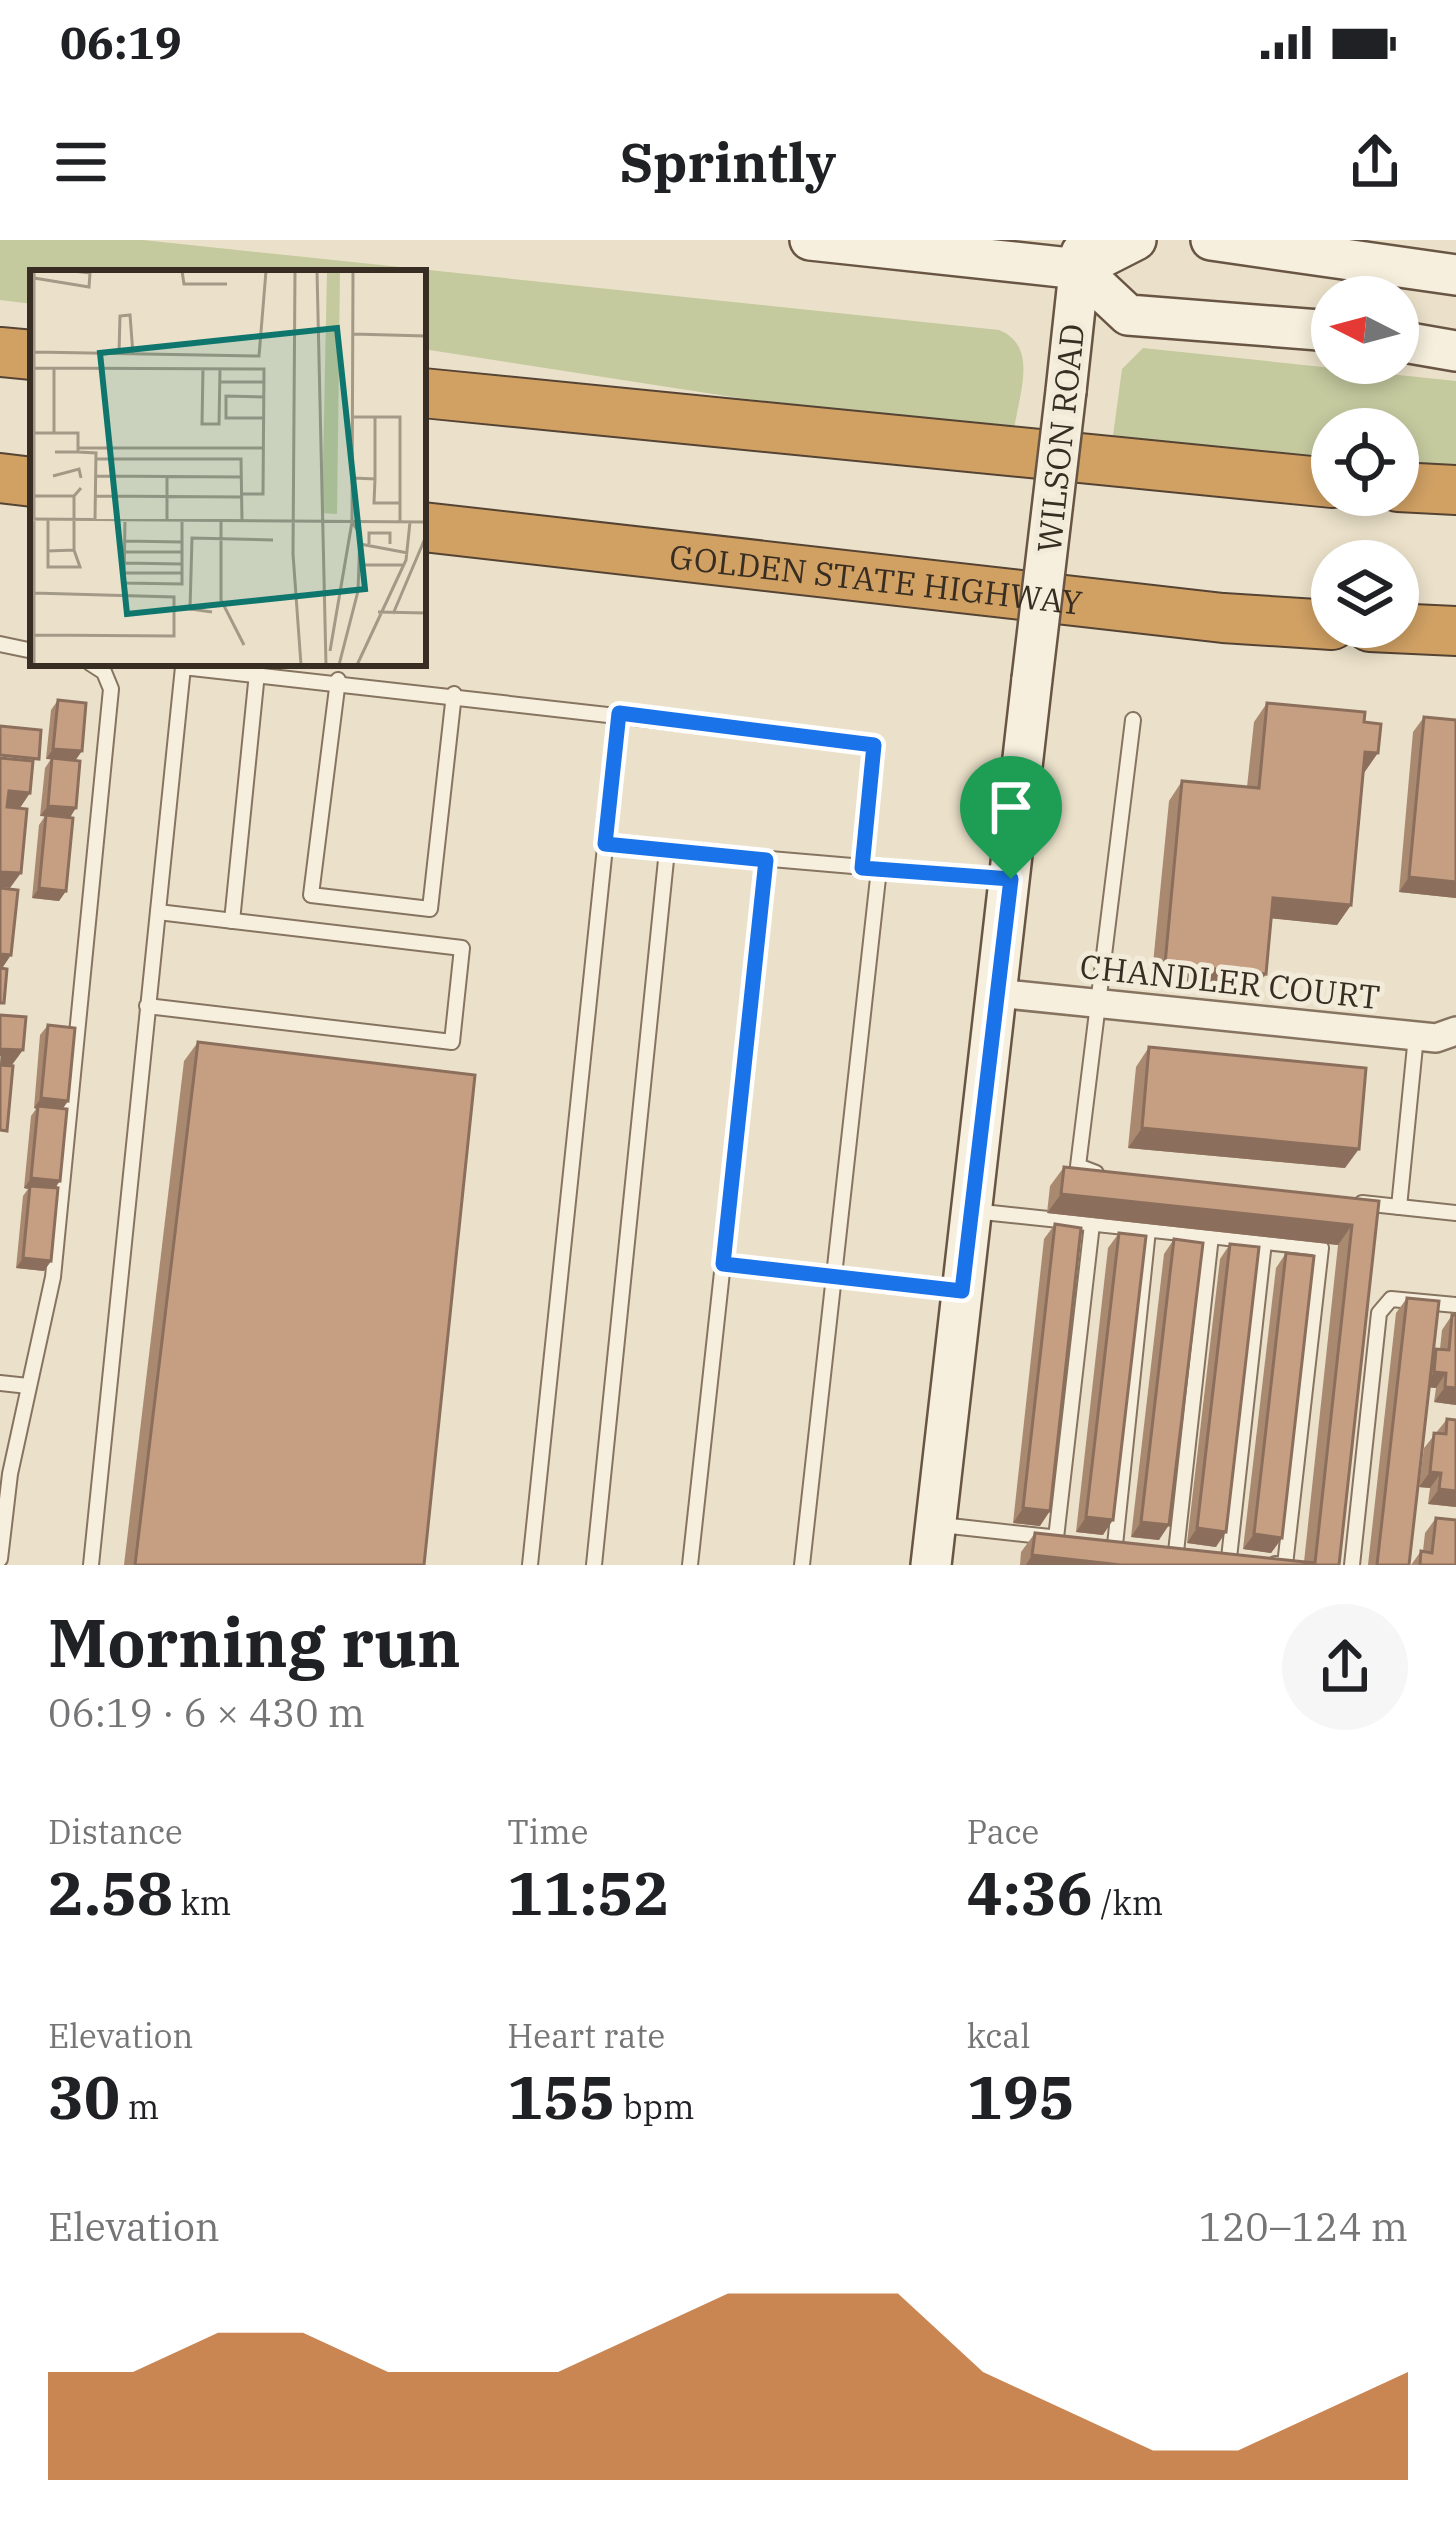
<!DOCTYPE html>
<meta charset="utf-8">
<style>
body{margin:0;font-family:"IBM Plex Serif",serif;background:#f6f6f6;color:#202124;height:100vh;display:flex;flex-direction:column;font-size:45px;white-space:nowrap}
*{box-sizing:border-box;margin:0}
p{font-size:39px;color:#757577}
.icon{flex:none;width:66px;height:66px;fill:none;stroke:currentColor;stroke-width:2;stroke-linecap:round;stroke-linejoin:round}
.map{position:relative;height:1325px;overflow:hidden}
.drawer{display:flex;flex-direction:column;background:#fff;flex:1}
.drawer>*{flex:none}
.needle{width:78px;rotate:276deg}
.tools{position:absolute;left:1311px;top:36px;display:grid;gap:24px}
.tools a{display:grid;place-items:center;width:108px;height:108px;border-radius:50%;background:#fff;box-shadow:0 6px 18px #0003;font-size:60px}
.pin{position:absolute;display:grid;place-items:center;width:102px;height:102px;color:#fff;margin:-123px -51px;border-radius:50% 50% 50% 0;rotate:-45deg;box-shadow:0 0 12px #0007}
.pin .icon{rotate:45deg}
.round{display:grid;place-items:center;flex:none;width:126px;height:126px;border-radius:63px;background:#f6f6f6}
.head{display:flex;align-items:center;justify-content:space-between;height:204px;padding:0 48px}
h1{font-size:66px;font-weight:800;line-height:90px}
.stats{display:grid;grid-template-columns:repeat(3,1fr);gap:18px;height:204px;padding:12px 48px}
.stats div{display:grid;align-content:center}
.stats b{font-size:60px;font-weight:800}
.stats small{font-size:33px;font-weight:400}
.stats p{font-size:33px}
.chart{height:336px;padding:24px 48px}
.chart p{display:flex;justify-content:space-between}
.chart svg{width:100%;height:216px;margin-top:12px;fill:#b45309;opacity:.7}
.status{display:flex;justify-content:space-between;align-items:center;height:84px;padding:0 60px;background:#fff;direction:ltr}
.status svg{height:33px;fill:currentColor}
header{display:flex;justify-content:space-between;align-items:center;height:156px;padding:0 48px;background:#fff;font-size:54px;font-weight:800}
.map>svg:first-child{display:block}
.green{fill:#c4c99e}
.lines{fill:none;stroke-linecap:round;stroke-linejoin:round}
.lane-casing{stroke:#867460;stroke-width:18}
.street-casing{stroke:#867460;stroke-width:32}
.secondary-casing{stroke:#685543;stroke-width:44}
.highway-casing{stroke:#554333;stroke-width:52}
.lane{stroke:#f6efdd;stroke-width:14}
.street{stroke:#f6efdd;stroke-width:27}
.secondary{stroke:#f6efdd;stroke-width:39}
.highway{stroke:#d1a164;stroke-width:48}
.secondary-bridge-casing{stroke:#685543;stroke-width:44;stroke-linecap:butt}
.secondary-bridge{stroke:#f6efdd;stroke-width:39}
.wall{fill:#aa8971}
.shaded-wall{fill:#8b6f5c}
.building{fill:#c69f83;stroke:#8b6f5c;stroke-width:3}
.route-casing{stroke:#fff;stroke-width:24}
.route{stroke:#1a73e8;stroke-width:15}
.labels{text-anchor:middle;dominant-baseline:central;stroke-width:10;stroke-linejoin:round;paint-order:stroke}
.street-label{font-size:33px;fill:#382d22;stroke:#f3ebd9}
.inset-road{fill:none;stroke:#a39987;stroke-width:3}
.view{fill:#0f766e;fill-opacity:0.15;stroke:#0f766e;stroke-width:6}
.inset-edge{fill:none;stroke:#382d22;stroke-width:6}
</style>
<div class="status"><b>06:19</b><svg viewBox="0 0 49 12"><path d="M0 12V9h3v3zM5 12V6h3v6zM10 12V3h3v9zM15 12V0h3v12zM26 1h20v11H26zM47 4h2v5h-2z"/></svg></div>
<header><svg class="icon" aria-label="menu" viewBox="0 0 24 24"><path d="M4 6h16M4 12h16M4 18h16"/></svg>Sprintly<svg class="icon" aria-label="share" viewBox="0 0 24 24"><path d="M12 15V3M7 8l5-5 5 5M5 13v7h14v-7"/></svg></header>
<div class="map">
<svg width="1456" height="1325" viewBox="0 0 1456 1325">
<rect width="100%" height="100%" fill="#ebe1ca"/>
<g class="green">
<path d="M0,0h143l856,90c40,16 20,64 15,100l-275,-32 -316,-49v-76h-390v31l-33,-4z"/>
<path d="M1143,108l313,33v89l-58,-3v-38h-66v34l-220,-20 10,-74z"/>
</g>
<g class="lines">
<g class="lane-casing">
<g id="lane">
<path d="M0,404l33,7"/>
<path d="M338,440l-27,215 119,14 24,-215"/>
<path d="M605,604l62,6"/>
<path d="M232,681l25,-248"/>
<path d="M147,766l305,36 10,-94 -304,-36"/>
<path d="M1096,933l-18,-7 55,-446"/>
<path d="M1362,963l94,10"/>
<path d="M1399,967l17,-171"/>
<path d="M973,971l348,37 -36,317 -10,-1"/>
<path d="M723,1024l233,26"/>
<path d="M0,1143l28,3"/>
<path d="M941,1285l109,12"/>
<path d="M1056,1298l36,-314"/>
<path d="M1115,1305l33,-315"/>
<path d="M1176,1312l35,-316"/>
<path d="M1229,1318l35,-316"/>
<path d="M0,1319l10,-85 43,-197 58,-588 -7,-17 -14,-9"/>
<path d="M91,1325l92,-898 691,78 -13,123"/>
<path d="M530,1325l89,-852"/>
<path d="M594,1325l73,-715 337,29"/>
<path d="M690,1325l77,-705"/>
<path d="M802,1325l77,-696"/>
<path d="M1352,1325l27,-252 12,-14 65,6"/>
</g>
</g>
<g class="street-casing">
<path id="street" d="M996,753l440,45 20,-7"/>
</g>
<g class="secondary-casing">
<g id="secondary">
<path d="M810,0l269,29 57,-29"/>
<path d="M1211,0l245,35"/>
<path d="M1079,29l49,46 204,16"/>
<path d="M1398,101l58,10"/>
<path d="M1066,151l15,-138"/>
<path d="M931,1325l101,-886"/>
</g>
</g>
<g class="highway-casing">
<g id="highway">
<path d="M0,112l33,3"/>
<path d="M423,153l909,90"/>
<path d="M0,238l33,4"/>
<path d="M1398,247l58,3"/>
<path id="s1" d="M423,287l800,91 109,7"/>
<path d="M1370,387l86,4"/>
</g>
</g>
<use href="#lane" class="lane"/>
<use href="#street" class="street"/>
<use href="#secondary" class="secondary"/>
<use href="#highway" class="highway"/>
<g class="secondary-bridge-casing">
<path id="secondary-bridge" d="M1032,439l34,-288"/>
</g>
<use href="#secondary-bridge" class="secondary-bridge"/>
</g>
<g class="wall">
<path d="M58,460l17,60 -9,131 -7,10 -27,-3 7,-73 6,-9h-5l5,-48 6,-9h-5l5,-49z"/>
<path d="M1267,463l97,70 -13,132 -14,20 -66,-7 -19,76 -101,-10 18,-183 13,-20 65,6 7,-65z"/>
<path d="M1424,477l32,3v178l-57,-6 14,-160z"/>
<path d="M48,785l20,76 -5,7 -12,153 -7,10 -28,-3 7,-72 5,-7 -4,-1 7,-72 5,-7 -2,-1 6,-73z"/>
<path d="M198,802l226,523h-300l60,-504z"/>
<path d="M1149,807l196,121 -217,-20 8,-81z"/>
<path d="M1064,927l315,34 -40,364h-319l1,-13 14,-19 269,29 34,-317 -291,-32 3,-27z"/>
<path d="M1055,984l-15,302 -27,-3 31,-284z"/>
<path d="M1119,993l-16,302 -27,-3 32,-284z"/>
<path d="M1174,999l-15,301 -28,-3 33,-283z"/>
<path d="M1230,1004l-14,303 -29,-4 33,-284z"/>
<path d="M1286,1013l-4,285 -11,15 -28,-4 33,-281z"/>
<path d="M1407,1058l26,55 3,-4h4l2,-19 10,-15h4v90l-22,-3 2,-14 -7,-1 -20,178h-41l28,-252z"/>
<path d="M1447,1179l9,88 -28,-3 2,-16 -11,-1 5,-39z"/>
<path d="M1436,1278l20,47h-45l10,-14h2l2,-18z"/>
</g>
<g class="shaded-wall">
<path d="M53,509l29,2 -7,10 -29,-2z"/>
<path d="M1365,512l13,1 -14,20 -12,-2z"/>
<path d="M9,551l21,2 -10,15 -20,-2z"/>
<path d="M48,566l28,2 -7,11 -29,-3z"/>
<path d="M0,632l21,1 -11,15 -10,-1z"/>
<path d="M1409,637l47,5v16l-57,-6z"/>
<path d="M39,648l27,3 -7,10 -27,-3z"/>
<path d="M1273,658l78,7 -14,20 -78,-8z"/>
<path d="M0,714l11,1 -10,15h-1z"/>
<path d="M1165,724l101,10 -14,20 -101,-10z"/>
<path d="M1,809l22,1 -11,15 -12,-1z"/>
<path d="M41,858l27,3 -7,10 -27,-3z"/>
<path d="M1142,888l217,21 -14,19 -217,-20z"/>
<path d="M31,938l29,3 -7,10 -23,-5 -2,3 -4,-1z"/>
<path d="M1061,954l291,31 -14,20 -291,-32z"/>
<path d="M23,1018l28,3 -7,10 -28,-3z"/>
<path d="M1434,1132l12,1 -10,15 -12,-1z"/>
<path d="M1445,1147l11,1v17l-22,-3z"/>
<path d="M1430,1232l11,1 -11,15 -11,-1z"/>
<path d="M1439,1249l17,2v16l-28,-3z"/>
<path d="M1023,1268l27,3 -10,15 -27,-3z"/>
<path d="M1086,1277l27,3 -10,15 -27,-3z"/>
<path d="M1141,1282l28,3 -10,15 -28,-3z"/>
<path d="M1197,1288l29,4 -10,15 -29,-4z"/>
<path d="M1254,1294l28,4 -11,15 -28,-4z"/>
<path d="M1032,1315l89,10h-95z"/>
</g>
<g class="building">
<path d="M58,460l28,3 -4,48 -29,-2z"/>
<path d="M1267,463l98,9 -1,10 17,2 -3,29 -13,-1 -14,153 -78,-7 -7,76 -101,-10 17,-183 77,7z"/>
<path d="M1424,477l32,3v162l-47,-5z"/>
<path d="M0,486l41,4 -2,29 -39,-4z"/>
<path d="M0,518l33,3 -3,32 -21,-2 -2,16 20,2 -6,64 -21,-1z"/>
<path d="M52,518l28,3 -4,47 -28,-2z"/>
<path d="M46,575l27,3 -7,73 -27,-3z"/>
<path d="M0,648l18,2 -7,65 -11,-1z"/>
<path d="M0,728l7,1 -3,34h-4z"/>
<path d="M0,775l26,2 -3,33 -22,-1 -1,7z"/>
<path d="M48,785l27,3 -7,73 -27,-3z"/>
<path d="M198,802l277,33 -51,490h-289z"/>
<path d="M1149,807l217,21 -7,81 -217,-21z"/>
<path d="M0,825l13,1 -6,65 -7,-1z"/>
<path d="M38,866l29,3 -7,72 -29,-3z"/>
<path d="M1064,927l315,34 -40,364h-218l-89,-10 3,-22 280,30 37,-338 -291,-31z"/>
<path d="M30,946l28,2 -7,73 -28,-3z"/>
<path d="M1055,984l26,4 -31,283 -27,-3z"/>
<path d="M1119,993l27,3 -33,284 -27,-3z"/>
<path d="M1174,999l29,4 -34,282 -28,-3z"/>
<path d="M1230,1004l29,3 -33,285 -29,-4z"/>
<path d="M1286,1013l28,3 -32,282 -28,-4z"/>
<path d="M1407,1058l32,3 -30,264h-32z"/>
<path d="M1452,1075h4v73l-11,-1 1,-14 -12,-1 2,-23 13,1z"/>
<path d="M1447,1179l9,1v71l-17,-2 2,-16 -11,-1 4,-39 12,1z"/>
<path d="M1436,1278l20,2v45h-36l1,-14 11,2z"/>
</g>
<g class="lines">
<g class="route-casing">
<path id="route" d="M619,473l255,32 -12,123 149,11 -49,412 -239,-27 43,-404 -161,-16z"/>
</g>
<use href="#route" class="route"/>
</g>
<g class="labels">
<g class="street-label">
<text transform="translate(1060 198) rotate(-84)">WILSON ROAD</text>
<text stroke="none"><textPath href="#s1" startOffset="456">GOLDEN STATE HIGHWAY</textPath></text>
<text transform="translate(1230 741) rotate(6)">CHANDLER COURT</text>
</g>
</g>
<g transform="translate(30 30)">
<rect width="396" height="396" fill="#ebe1ca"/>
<path d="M297,1h13l-3,243 -15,-1z" fill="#c4c99e"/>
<path class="inset-road" d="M152,1l2,13h43M265,1l-2,283 8,111M287,1l9,394M4,8l55,9 1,-14 -17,-2M323,64l73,2M4,82l225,4 7,-85M89,83l1,-37 10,-1 3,39M4,98l230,1 -1,125h-22M173,99l-1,55h17l1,-55M190,112h45M345,147h25v104M233,148h-37v-22l39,1M4,163h20v-65M24,163h24v19h-23M48,178h186M48,182l18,1 -1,66M66,189h145l1,62M23,206l26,-7 2,9M66,206l145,1M323,208l22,1v-62h-22M345,209l-1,24h26M4,226h40l7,-8M66,226l145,1M0,249l396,3M18,249v32l26,-1v-54M95,250l-1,63 58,1v-62M137,250v-43M191,251v79l23,45M95,271l56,1M330,274l48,9M339,274v-11h21v11M18,281v16h32l-6,-17M95,282h56M94,293l57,1M330,295h44M94,303h57M3,323l141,4v39l-140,-1M182,342l-22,-3 2,-71 81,2M348,342l48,1M363,344l33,-78M300,381l22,-129 1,-251M4,395v-394M309,395l19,-74 2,-57 -8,-12M327,395l49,-105 4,-38"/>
<path class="view" d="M307,58l28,261 -238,25 -27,-261z"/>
<rect width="396" height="396" class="inset-edge"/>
</g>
</svg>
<div class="tools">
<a><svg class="needle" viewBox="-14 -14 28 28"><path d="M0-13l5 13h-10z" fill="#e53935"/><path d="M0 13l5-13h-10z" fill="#757577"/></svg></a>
<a><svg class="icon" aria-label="locate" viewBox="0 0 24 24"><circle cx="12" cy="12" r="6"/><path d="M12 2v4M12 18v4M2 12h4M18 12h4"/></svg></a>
<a><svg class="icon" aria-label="layers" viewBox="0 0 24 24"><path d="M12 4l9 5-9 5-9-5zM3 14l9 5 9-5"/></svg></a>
</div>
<div class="pin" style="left:1011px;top:639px;background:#1e9e55"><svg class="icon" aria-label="arrive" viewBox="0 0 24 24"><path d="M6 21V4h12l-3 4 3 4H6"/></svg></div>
</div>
<section class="drawer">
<div class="head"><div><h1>Morning run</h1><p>06:19 · 6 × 430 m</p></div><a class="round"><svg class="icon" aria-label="share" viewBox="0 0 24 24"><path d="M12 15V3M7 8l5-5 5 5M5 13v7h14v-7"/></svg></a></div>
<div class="stats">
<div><p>Distance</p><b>2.58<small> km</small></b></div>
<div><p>Time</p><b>11:52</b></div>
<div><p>Pace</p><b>4:36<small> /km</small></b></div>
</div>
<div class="stats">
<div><p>Elevation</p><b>30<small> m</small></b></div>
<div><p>Heart rate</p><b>155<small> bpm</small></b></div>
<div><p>kcal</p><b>195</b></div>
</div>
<div class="chart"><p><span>Elevation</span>120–124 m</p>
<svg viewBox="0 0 160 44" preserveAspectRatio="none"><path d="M0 44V22L10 22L20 14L30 14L40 22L50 22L60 22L70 14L80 6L90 6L100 6L110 22L120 30L130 38L140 38L150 30L160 22V44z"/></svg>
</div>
</section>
